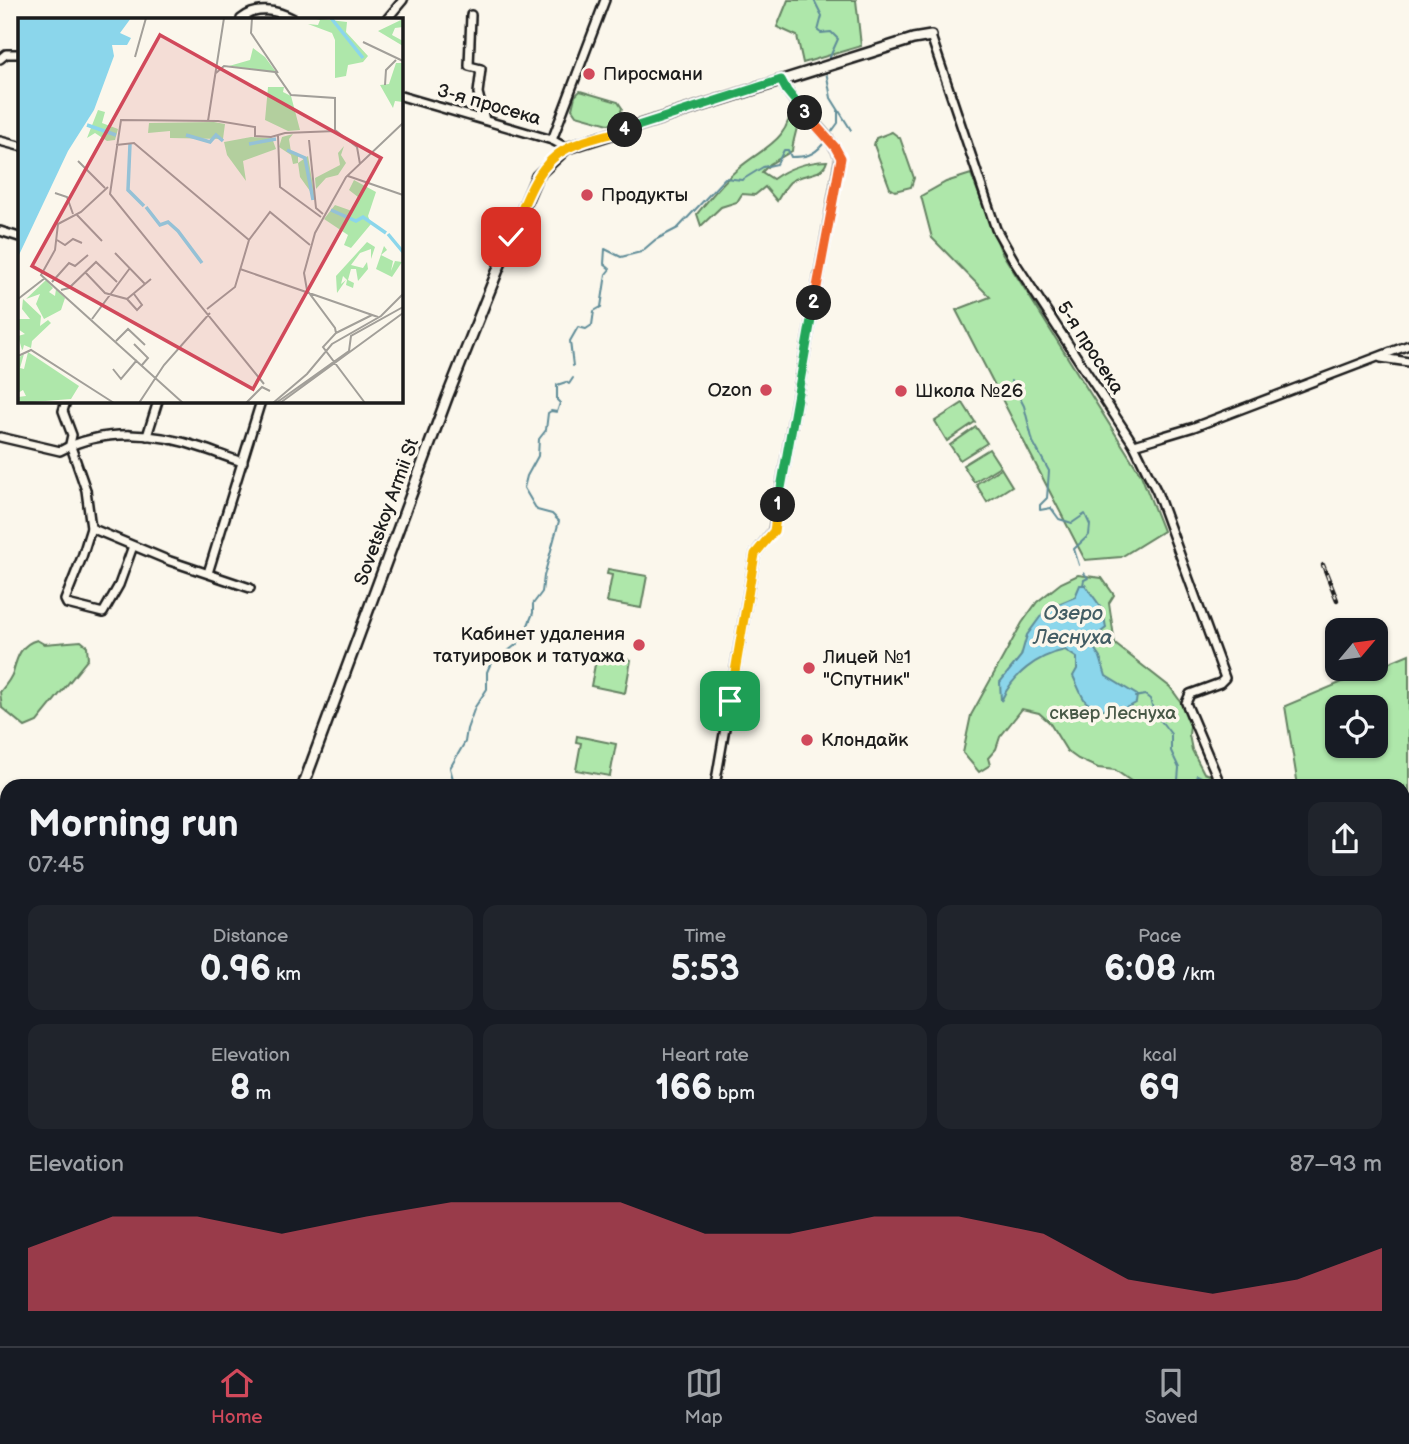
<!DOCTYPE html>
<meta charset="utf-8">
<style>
body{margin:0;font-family:"Balsamiq Sans",sans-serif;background:#20242c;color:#f1f3f6;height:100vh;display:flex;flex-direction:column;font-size:26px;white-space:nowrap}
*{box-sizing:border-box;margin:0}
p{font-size:23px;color:#9ea1a6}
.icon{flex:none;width:38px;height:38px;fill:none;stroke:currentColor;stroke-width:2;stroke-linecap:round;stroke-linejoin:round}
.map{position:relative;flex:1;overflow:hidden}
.sheet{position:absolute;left:0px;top:779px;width:1410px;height:569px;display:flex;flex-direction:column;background:#171b24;border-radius:21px 21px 0 0;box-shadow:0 2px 5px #0004}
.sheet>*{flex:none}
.needle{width:46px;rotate:61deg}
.fabs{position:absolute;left:1325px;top:618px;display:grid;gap:14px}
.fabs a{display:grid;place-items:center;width:63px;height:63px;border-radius:14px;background:#171b24;box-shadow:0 2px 5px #0004;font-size:35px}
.pin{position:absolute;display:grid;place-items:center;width:60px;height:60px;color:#fff;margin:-30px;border-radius:14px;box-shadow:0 4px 10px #0006}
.km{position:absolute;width:35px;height:35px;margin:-18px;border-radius:50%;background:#222;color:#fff;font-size:19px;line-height:35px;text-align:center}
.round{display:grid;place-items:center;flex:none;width:74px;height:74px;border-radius:14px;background:#20242c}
.overview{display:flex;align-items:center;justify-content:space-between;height:119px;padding:0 28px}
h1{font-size:38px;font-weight:700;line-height:52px}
.stats{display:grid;grid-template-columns:repeat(3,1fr);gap:10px;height:119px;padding:7px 28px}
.stats div{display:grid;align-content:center;border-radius:14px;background:#20242c;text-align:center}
.stats b{font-size:35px;font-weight:700}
.stats small{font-size:19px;font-weight:400}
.stats p{font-size:19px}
.chart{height:196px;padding:14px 28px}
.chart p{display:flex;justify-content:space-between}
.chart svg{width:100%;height:126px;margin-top:7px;fill:#d1495b;opacity:.7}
.menu{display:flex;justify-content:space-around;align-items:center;height:98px;border-top:2px solid #363941;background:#171b24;font-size:19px;color:#9ea1a6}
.menu a{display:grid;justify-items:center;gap:4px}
.menu .selected{color:#d1495b}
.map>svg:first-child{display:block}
.green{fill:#aee7aa;stroke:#658263;stroke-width:2;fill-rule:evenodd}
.water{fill:#8bd6eb;stroke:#5f8c98;stroke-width:2}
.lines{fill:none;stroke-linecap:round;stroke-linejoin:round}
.stream{stroke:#5f8c98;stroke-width:2}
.minor-casing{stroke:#1c1c1c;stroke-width:12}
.tertiary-casing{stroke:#1c1c1c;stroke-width:14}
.secondary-casing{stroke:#1c1c1c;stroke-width:15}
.minor{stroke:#fbf7ec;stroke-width:7}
.tertiary{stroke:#fbf7ec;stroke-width:9}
.secondary{stroke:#fbf7ec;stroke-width:10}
.rail-casing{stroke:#1c1c1c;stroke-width:4.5}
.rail{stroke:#fbf7ec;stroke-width:2;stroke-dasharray:5;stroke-linecap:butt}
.split-1-casing{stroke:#fff;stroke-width:14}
.split-2-casing{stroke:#fff;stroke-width:14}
.split-3-casing{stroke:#fff;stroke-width:14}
.split-4-casing{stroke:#fff;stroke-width:14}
.split-5-casing{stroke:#fff;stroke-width:14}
.split-1{stroke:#f5b400;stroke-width:9}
.split-2{stroke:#22a559;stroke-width:9}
.split-3{stroke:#f0652b;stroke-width:9}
.split-4{stroke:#22a559;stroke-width:9}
.split-5{stroke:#f5b400;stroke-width:9}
.poi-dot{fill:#d1495b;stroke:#fbf7ec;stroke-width:2.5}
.labels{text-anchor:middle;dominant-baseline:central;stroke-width:7;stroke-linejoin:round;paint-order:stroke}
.poi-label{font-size:19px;fill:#1c1c1c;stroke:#fbf7ec;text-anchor:start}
.street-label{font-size:19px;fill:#1c1c1c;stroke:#fbf7ec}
.park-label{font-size:19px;fill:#485947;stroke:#fbf7ec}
.water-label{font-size:21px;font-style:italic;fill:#435d64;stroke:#fbf7ec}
.inset-river{fill:none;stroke:#8bd6eb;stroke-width:3.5}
.inset-road{fill:none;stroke:#a29f99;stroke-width:2}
.view{fill:#d1495b;fill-opacity:0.15;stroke:#d1495b;stroke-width:3.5}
.inset-edge{fill:none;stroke:#1c1c1c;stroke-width:3.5}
</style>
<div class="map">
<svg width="1409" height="1346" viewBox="0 0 1409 1346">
<rect width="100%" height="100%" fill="#fbf7ec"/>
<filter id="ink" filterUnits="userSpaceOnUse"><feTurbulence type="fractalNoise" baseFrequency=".0143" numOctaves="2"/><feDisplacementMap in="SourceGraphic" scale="14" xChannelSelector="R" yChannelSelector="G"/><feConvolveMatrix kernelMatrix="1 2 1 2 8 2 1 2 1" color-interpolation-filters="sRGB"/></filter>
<g filter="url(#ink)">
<g class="green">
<path d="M788,0h68l5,46 -58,17 -6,-27 -20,-9z"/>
<path d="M580,91l38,11 4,6 -4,13 -6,4 -36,-10 -4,-6 3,-13z"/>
<path d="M792,102c12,20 2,28 0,49l-22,13 -8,8 11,7c17,-12 33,-17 54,-18 -5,17 -22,10 -37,21 -5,5 -9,12 -13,19l-12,-14 -10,8 -13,-1 -5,8 -16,5 -20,19 -4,-12c13,-16 26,-33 42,-46 26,-22 50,-26 53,-66z"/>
<path d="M892,132l8,6 14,40 -3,9 -16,4 -5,-3 -16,-43 2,-7z"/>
<path d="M971,174l30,77 140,224 22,56 -42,26 -36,3 -129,-250 34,-13 -58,-59 -11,-42 25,-14z"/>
<path d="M963,403l12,19 -28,19 -12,-20z"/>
<path d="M976,427l11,16 -27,17 -10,-15z"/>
<path d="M989,449l11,17 -26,16 -11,-17z"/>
<path d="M1001,468l11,18 -25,16 -11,-18z"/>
<path d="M608,569l39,7 -6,32 -34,-6 5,-27 -5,-1z"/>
<path d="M1078,575l24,3 12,17 -5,8 6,41 55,43 21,29 -2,19 3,15 12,23 10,4 5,9h-81l-23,-16 -17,-2 -20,-9 -11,-8 -18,-29 -10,-9 -17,-4 -22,28 -4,12 -8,9 2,7 -11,7 -16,-19 8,-38 51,-92 15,-21 24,-19z"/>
<path d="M37,640l7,4 37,-3 6,5 1,13 -51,63 -12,5 -23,-19 -2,-16c5,-6 11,-13 13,-20 4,-15 8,-28 24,-32z"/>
<path d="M592,653l39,7 -6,33 -34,-7 5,-27 -5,-1z"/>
<path d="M1409,654v166l-5,5v-39h-106l-13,-80zM1337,707h39v39h-39z"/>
<path d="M577,736l39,8 -6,32 -34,-6 5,-27 -5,-1z"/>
<path d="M1161,1340l74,1v5h-124z"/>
<path d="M1080,1341l1,5h-120l-1,-5z"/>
</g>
<path class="water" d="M1080,585h5l18,25 3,18 -5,4 4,8 -11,8 6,9 6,19 31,19 -1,8c-12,8 -39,10 -50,-1 -5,-6 -9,-18 -13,-26l4,-7v-11l-12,-8c-28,6 -52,24 -64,51l-1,-19 21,-26 6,-21 19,-26 29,-12z"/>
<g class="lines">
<g class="stream">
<path d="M814,0l8,16 -4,15 3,2 10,-1 7,7 -9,20"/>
<path d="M826,71l5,27 20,32"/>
<path d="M830,134l8,-11v-12"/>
<path d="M573,366l-3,-25 8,-14 8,2 6,-4 2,-14 7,-4 5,-33 4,-5 -6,-5 1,-15 16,8 20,-5 14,-12 23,-12 47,-50 17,2 21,-13 14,-3 7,-14h4l3,7c14,0 22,-1 32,-13"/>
<path d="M1011,381l13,25 9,36 16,29 -2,27 -7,7v5l11,-2 8,11 13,4 13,-9 5,11 -1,10 -15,14 5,16"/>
<path d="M1083,585l1,-5 4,-2 -4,-5"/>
<path d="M1135,697l10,-2 5,4 4,13 17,22v17l8,17 -1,12 3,5 4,-5 10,1 2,-6 4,2 3,9"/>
<path d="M454,783l-4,-15 15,-26 2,-13 8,-22 12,-18v-17l3,-7 27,-21 9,-14 7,-17v-9l9,-12 2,-16 15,-55 -7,-7 -15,-4 -13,-22 3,-12 11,-20 1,-17 7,-9 2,-17 3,-2 6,1 3,-9 -3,-3v-15l9,-3 3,2 4,-6"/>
<path d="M1041,1340l4,6"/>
</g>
<g class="minor-casing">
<g id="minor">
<path d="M471,15l-2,51 12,3 -3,24 7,27"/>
<path d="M241,19c15,-13 36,-9 53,0"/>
<path d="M387,19l16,-19"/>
<path d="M931,36l65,193 20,35 118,181 23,47 68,186 -5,5 -30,11 -4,9 35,83"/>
<path d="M0,59l6,-5h13"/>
<path d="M401,96l151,44 15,8"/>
<path d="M552,140l53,-140"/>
<path d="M0,141l19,5"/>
<path d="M0,231l19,6"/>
<path d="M1381,358l28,4"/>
<path d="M66,401l-3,10 9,24 -2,9 16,46 5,38 -9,29 -17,43 2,4 36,9 16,-28 14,-39"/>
<path d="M147,436l11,-35"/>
<path d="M0,437l60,14c43,-23 96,-19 142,-3 13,4 26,10 41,14"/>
<path d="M1134,445l60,-18 215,-82"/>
<path d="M91,528l79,33 80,27"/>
<path d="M208,573l53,-172"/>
<path d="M715,786l40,-232 18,-23 67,-373c-12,-29 -45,-48 -59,-78"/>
<path d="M0,890l7,1"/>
<path d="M1404,1049l5,10"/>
<path d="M1404,1163l5,-35"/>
</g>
</g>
<g class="tertiary-casing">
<g id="tertiary">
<path d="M303,786l145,-391 63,-158 26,-61 30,-28 346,-109 18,-3"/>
<path d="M1248,1340l1,6"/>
<path d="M67,1346l2,-6"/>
</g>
</g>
<g class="secondary-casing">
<g id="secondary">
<path d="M1404,1280l5,2"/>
<path d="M1404,1290l5,2"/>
<path d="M603,1346l4,-6"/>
</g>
</g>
<use href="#minor" class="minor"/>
<use href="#tertiary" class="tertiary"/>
<use href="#secondary" class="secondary"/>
<g class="rail-casing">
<path id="rail" d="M1323,565l14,35"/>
</g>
<use href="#rail" class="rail"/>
</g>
</g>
<g class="lines" filter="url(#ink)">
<g class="split-1-casing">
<path id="split-1" d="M730,701l25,-147 19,-23 4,-26"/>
</g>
<g class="split-2-casing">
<path id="split-2" d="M778,505l36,-202"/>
</g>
<g class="split-3-casing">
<path id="split-3" d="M805,113l30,34 6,11 -27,145"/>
</g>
<g class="split-4-casing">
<path id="split-4" d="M625,130l156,-50 6,11 18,22"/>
</g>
<g class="split-5-casing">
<path id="split-5" d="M511,237c13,-31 24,-73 57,-89 17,-9 39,-13 57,-18"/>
</g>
<use href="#split-1" class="split-1"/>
<use href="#split-2" class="split-2"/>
<use href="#split-3" class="split-3"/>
<use href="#split-4" class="split-4"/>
<use href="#split-5" class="split-5"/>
</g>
<g class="poi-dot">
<circle cx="589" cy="74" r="7"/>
<circle cx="587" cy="195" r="7"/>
<circle cx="766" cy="390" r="7"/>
<circle cx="901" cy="391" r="7"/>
<circle cx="639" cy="645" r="7"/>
<circle cx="809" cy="668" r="7"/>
<circle cx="807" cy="740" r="7"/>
</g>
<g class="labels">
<g class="poi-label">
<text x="603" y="74">Пиросмани</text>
<text x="601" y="195">Продукты</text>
<text x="752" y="390" text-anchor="end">Ozon</text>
<text x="915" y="391">Школа №26</text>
<text x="625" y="634" text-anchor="end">Кабинет удаления<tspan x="625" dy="22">татуировок и татуажа</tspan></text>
<text x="823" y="657">Лицей №1<tspan x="823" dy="22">"Спутник"</tspan></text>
<text x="821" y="740">Клондайк</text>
</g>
<g class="street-label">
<text transform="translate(489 105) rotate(16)">3-я просека</text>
<text transform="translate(1090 348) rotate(57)">5-я просека</text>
<text transform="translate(387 512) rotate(-70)">Sovetskoy Armii St</text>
</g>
<g class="park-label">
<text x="1113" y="713">сквер Леснуха</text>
</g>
<g class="water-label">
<text x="1073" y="613">Озеро<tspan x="1073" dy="24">Леснуха</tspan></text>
</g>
</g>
<g transform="translate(18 18)">
<rect width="385" height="385" fill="#fbf7ec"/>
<path d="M294,0l35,4 -1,10 22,24 -5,6 -15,3 -2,11 -11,2v-38l-3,-7 -24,-9 10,1 2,-5zM385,1v8l-8,1 -3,7 11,6v5l-25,-15zM235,30l12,9 11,15 -47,-6 21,-6zM378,45h7v39l-8,-1 -2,7 -13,-23 9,-1zM250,69h16l-1,5 8,4 9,34 -12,1 -23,-11zM80,92l7,2 -3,11 16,6 -3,11 -8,1 -12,-8 -8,5zM196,104l11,2 -2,15 -53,-1v-7l-22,2 1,-10zM275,116l-4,5 2,13 7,1v10l10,-7 7,42 -15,-21 -2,-14 -5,1 -2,-9 -12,-8 3,-10zM233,119l21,1 4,11 -33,12 3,20 -19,-26 -3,-13zM326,128l-3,9 5,8 -8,12 -12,3 -10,11 -1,-11 25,-13 -2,-12zM336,162l22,12 -8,24 3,8 -20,24 -7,-3 4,-10 -24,-16 11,-14 17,6 6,-14 -9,-7zM349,224l8,5 -4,12v-10l-11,4 -9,12 12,3 4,-6 1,7 -10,12 -2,-12h-5l-3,11 6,3 -1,5 -7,-3 1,-5 -4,-4 -2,8 5,-4 -9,13 -1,-17zM366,228l3,4 -6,5 12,6 -2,10 4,-10 7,1 -10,15 -16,-8zM28,262l7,8 -4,4 6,4 1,-7 9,9 -4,12 -17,9 -8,-15 4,-10 -14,5zM5,281l18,17 -1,10 8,-6 3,3 -19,18 -1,7 -7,-3 -1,4 -5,6 4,-5 -4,-14 7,-2 -7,-5v-10h12l-8,-10zM10,334l51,34 -8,13 -51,4 -2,-6 8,-1 -3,-6 -5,3v-35l6,-4 -4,14 4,1z" fill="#aee7aa"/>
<path d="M0,0h113l-11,15 11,5 -4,7h-15l2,11 -20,54 -26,41 -50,106z" fill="#8bd6eb"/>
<path class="inset-river" d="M313,0l32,40M69,107l29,10M168,117l24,7 6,-7 7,6M112,126l-2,46 16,16M231,126l27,-5M269,132l18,8 8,42M128,189l14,18 8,-3 10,9 24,32M313,192l25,11 7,-4 23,16M370,216l15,18"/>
<path class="inset-road" d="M234,0l-1,15 27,40M345,24l40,19M117,39l11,-39M198,55l8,-7 51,6 16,23 44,3v32l22,17 3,17M367,67l1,-15 10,-10M190,103l16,-103M260,118l2,51 41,30M291,122l7,68 7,6M98,127l18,-2 115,97M60,143l27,27M330,158l55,19M90,169l-27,25 -23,12 -3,26 -14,25 142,128M37,175l12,4 6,17M59,197l25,26M39,222l8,5 8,-6 9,4M97,235l30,31M222,251l138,48M67,254l20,21 22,6 10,11 5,-5 -8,-11M34,264l17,-19 6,3 13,-11M43,272l8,-2 27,-26 21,20M0,281l27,-21M109,281l24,-20M189,291l28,-22 14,-47 21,-28 40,33M74,301l38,-51M318,315l36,-18M98,323l12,-12 17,16M116,326l14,14 -6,7M0,338l13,-6 83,53M95,351l8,10 16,-19M246,366l-154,-190 11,-74 97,1 37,6v9l16,1 14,-4 51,-2M121,385l25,-38 46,-52M228,385l16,-16 8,4M255,385l34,-29 25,-30 49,-28 22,-22M258,385l73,-52 2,-15 52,-29M262,385l123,-90M347,385l-42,-56 13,-14 -1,-5 -28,-38 -3,-17 11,-40 31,-56 57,-54"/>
<path class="view" d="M142,17l221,123 -128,231 -221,-123z"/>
<rect width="385" height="385" class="inset-edge"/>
</g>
</svg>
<div class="fabs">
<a><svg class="needle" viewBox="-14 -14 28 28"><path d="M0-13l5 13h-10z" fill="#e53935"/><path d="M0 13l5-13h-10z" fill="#9ea1a6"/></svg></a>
<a><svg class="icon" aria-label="locate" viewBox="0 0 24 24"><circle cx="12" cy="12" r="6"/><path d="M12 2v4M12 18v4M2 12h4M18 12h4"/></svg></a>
</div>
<div class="pin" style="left:730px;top:701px;background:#1e9e55"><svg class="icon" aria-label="arrive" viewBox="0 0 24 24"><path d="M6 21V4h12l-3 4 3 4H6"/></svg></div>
<div class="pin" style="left:511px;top:237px;background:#d93025"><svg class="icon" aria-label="check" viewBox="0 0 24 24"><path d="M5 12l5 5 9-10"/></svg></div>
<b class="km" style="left:778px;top:505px">1</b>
<b class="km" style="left:814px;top:303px">2</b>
<b class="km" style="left:805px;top:113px">3</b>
<b class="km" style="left:625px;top:130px">4</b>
<section class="sheet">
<div class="overview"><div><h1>Morning run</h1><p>07:45</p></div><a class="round"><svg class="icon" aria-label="share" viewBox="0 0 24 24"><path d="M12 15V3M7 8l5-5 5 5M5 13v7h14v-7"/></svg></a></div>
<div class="stats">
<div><p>Distance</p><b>0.96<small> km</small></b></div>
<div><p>Time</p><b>5:53</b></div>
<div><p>Pace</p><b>6:08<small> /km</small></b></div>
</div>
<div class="stats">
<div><p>Elevation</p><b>8<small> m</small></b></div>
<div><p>Heart rate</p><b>166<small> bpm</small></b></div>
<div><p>kcal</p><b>69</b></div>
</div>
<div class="chart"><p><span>Elevation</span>87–93 m</p>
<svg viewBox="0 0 160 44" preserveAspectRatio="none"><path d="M0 44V22L10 11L20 11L30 17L40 11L50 6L60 6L70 6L80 17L90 17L100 11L110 11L120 17L130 33L140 38L150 33L160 22V44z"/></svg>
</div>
</section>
</div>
<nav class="menu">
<a class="selected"><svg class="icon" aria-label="home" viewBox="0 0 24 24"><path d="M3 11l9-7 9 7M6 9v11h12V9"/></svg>Home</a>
<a><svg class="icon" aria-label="map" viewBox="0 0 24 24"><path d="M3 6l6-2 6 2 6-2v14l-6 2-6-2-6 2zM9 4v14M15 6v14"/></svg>Map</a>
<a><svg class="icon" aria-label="saved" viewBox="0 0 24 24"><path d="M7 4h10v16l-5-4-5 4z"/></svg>Saved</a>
</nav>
